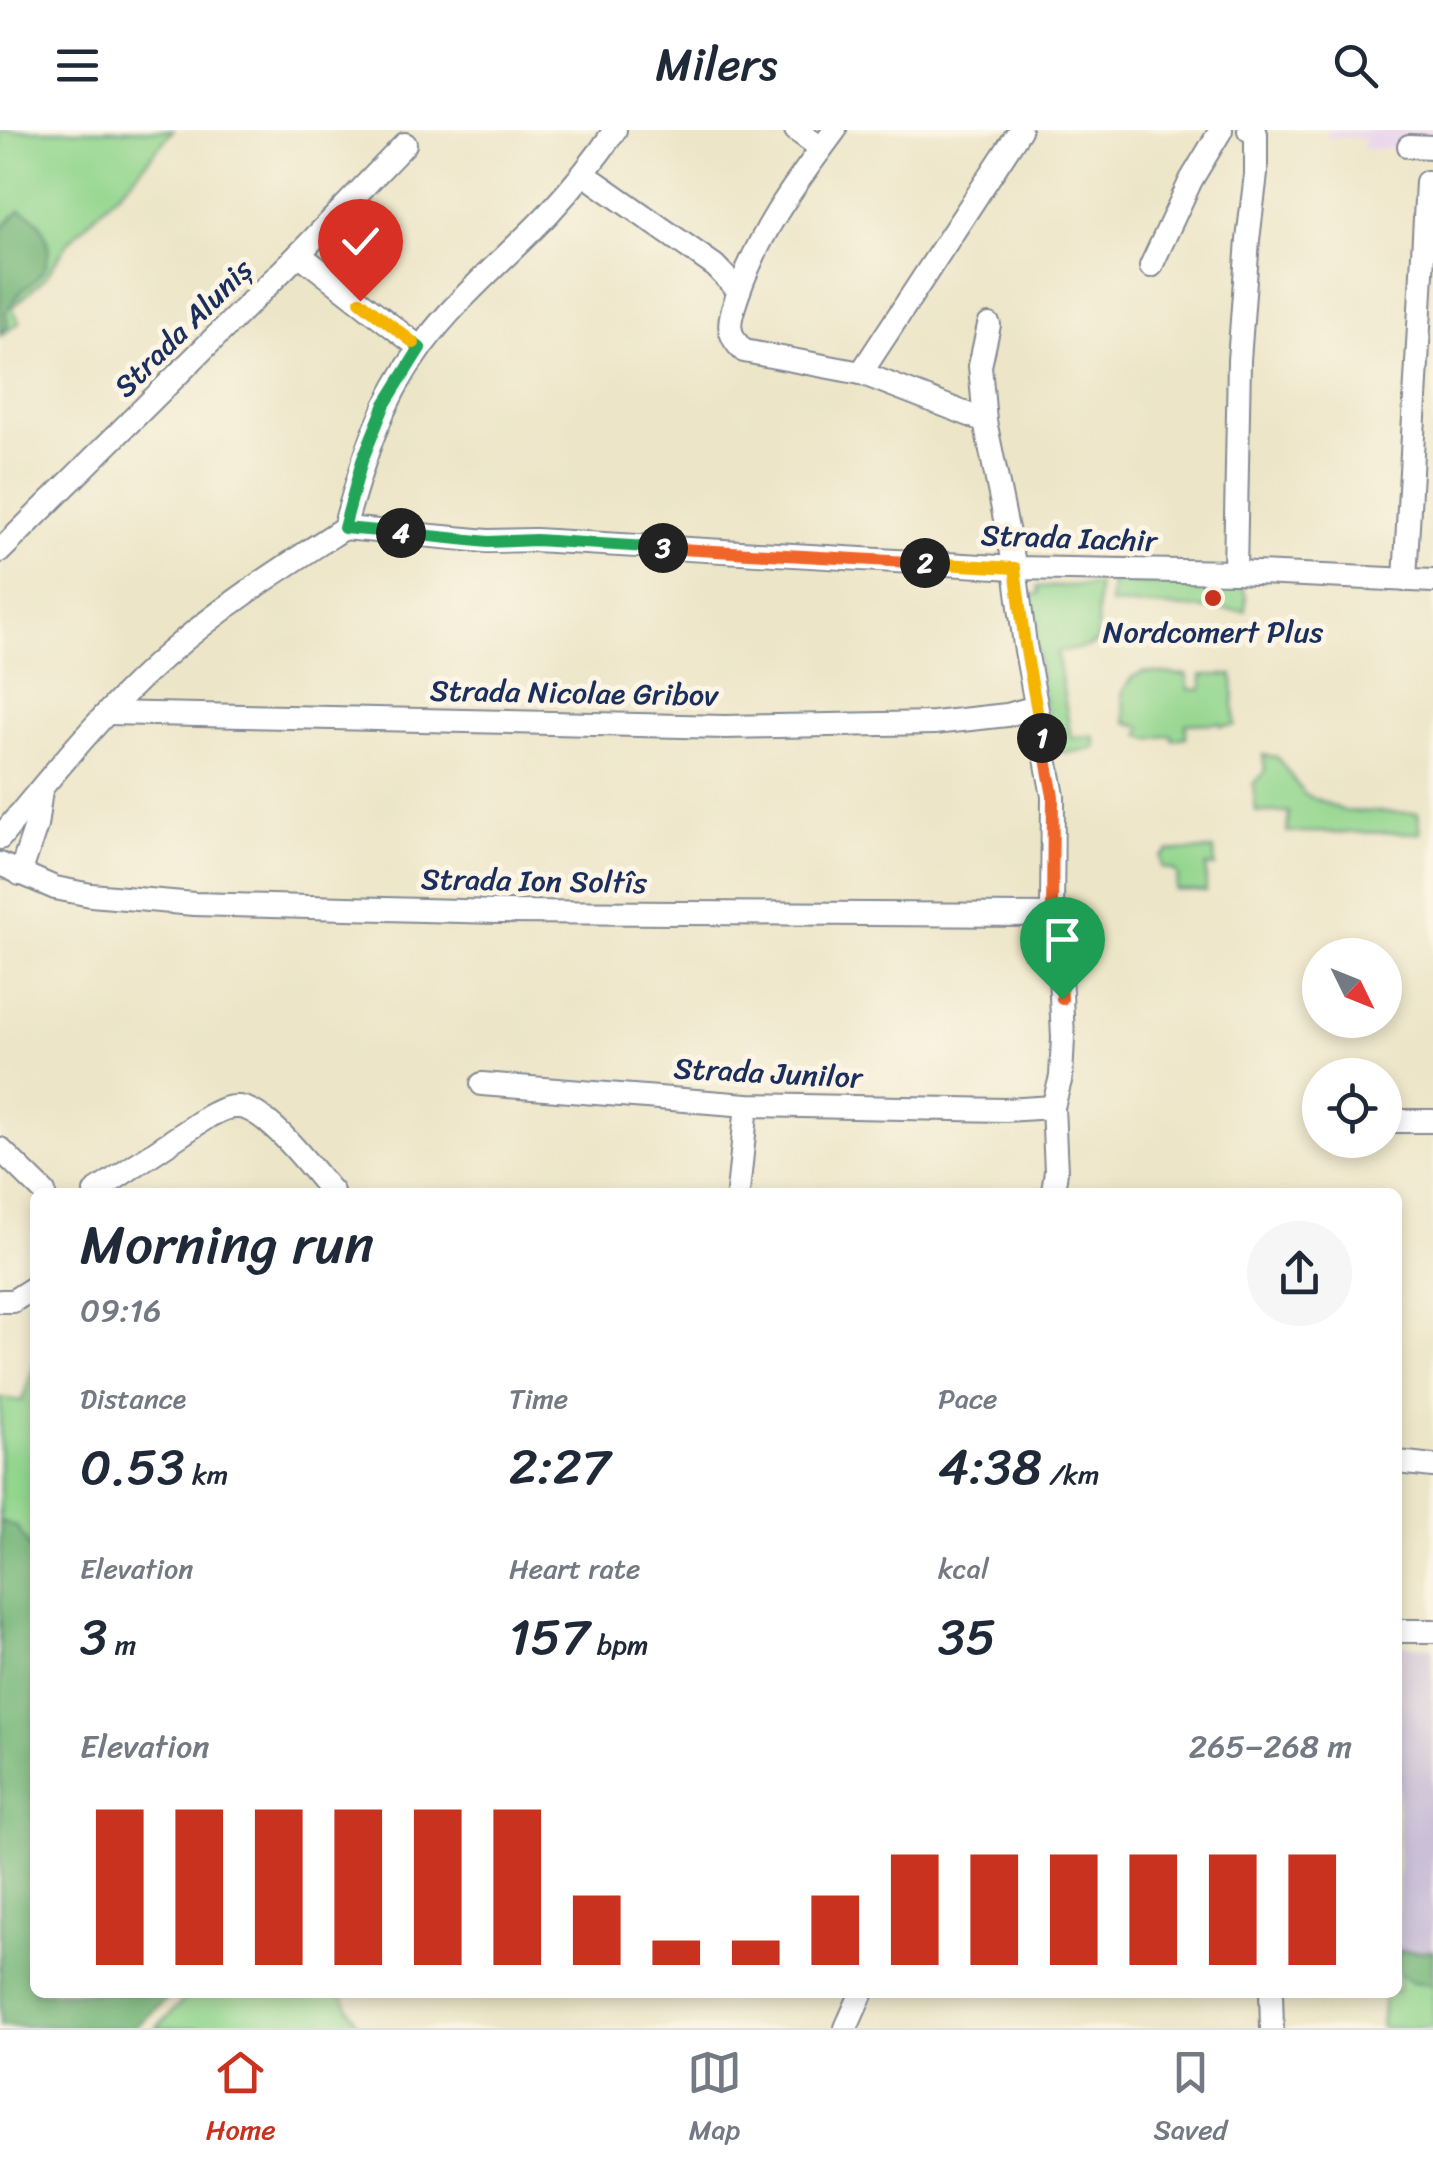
<!DOCTYPE html>
<meta charset="utf-8">
<style>
body{margin:0;font-family:Sriracha,sans-serif;background:#f6f6f7;color:#1f2937;height:100vh;display:flex;flex-direction:column;font-size:38px;white-space:nowrap}
*{box-sizing:border-box;margin:0}
p{font-size:32px;color:#747a83}
.icon{flex:none;width:55px;height:55px;fill:none;stroke:currentColor;stroke-width:2;stroke-linecap:round;stroke-linejoin:round}
.map{position:relative;flex:1;overflow:hidden}
.panel{position:absolute;left:30px;top:1058px;width:1372px;height:810px;display:flex;flex-direction:column;background:#fff;border-radius:15px;box-shadow:0 5px 15px #0003}
.panel>*{flex:none}
.needle{width:65px;rotate:133deg}
.controls{position:absolute;left:1302px;top:808px;display:grid;gap:20px}
.controls a{display:grid;place-items:center;width:100px;height:100px;border-radius:50%;background:#fff;box-shadow:0 5px 15px #0003;font-size:50px}
.pin{position:absolute;display:grid;place-items:center;width:85px;height:85px;color:#fff;margin:-102px -42px;border-radius:50% 50% 50% 0;rotate:-45deg;box-shadow:0 0 10px #0007}
.pin .icon{rotate:45deg}
.km{position:absolute;width:50px;height:50px;margin:-25px;border-radius:50%;background:#222;color:#fff;font-size:28px;line-height:50px;text-align:center}
.round{display:grid;place-items:center;flex:none;width:105px;height:105px;border-radius:52px;background:#f6f6f7}
.headline{display:flex;align-items:center;justify-content:space-between;height:170px;padding:0 50px}
h1{font-size:55px;font-weight:600;line-height:75px}
.metrics{display:grid;grid-template-columns:repeat(3,1fr);gap:15px;height:170px;padding:10px 50px}
.metrics div{display:grid;align-content:center}
.metrics b{font-size:50px;font-weight:600}
.metrics small{font-size:28px;font-weight:400}
.metrics p{font-size:28px}
.chart{height:280px;padding:20px 50px}
.chart p{display:flex;justify-content:space-between}
.chart svg{width:100%;height:180px;margin-top:10px;stroke:#c8321e;stroke-width:6}
header{display:flex;justify-content:space-between;align-items:center;height:130px;padding:0 50px;background:#fff;font-size:45px;font-weight:600}
.tab-bar{display:flex;justify-content:space-around;align-items:center;height:140px;border-top:2px solid #e0e1e3;background:#fff;font-size:28px;color:#747a83}
.tab-bar a{display:grid;justify-items:center;gap:5px}
.tab-bar .on{color:#c8321e}
.map>svg:first-child{display:block}
.built{fill:#e8d2ee}
.industrial{fill:#c9bfd7}
.green{fill:#93d68e;stroke:#578276;stroke-width:2.5}
.forest{fill:#76b779;stroke:#48736c;stroke-width:2.5}
.lines{fill:none;stroke-linecap:round;stroke-linejoin:round}
.minor-casing{stroke:#848a92;stroke-width:26}
.minor{stroke:#fff;stroke-width:22}
.split-1-casing{stroke:#fff;stroke-width:20}
.split-2-casing{stroke:#fff;stroke-width:20}
.split-3-casing{stroke:#fff;stroke-width:20}
.split-4-casing{stroke:#fff;stroke-width:20}
.split-5-casing{stroke:#fff;stroke-width:20}
.split-6-casing{stroke:#fff;stroke-width:20}
.split-1{stroke:#f0652b;stroke-width:12}
.split-2{stroke:#f5b400;stroke-width:12}
.split-3{stroke:#f0652b;stroke-width:12}
.split-4{stroke:#22a559;stroke-width:12}
.split-5{stroke:#22a559;stroke-width:12}
.split-6{stroke:#f5b400;stroke-width:12}
.poi-dot{fill:#c8321e;stroke:#fcf5e5;stroke-width:4}
.labels{text-anchor:middle;dominant-baseline:central;stroke-width:10;stroke-linejoin:round;paint-order:stroke}
.street-label{font-size:30px;fill:#1b2f5e;stroke:#fcf5e5}
.poi-label{font-size:30px;fill:#1b2f5e;stroke:#fcf5e5}
</style>
<header><svg class="icon" aria-label="menu" viewBox="0 0 24 24"><path d="M4 6h16M4 12h16M4 18h16"/></svg>Milers<svg class="icon" aria-label="search" viewBox="0 0 24 24"><circle cx="10" cy="10" r="6"/><path d="M15 15l6 6"/></svg></header>
<div class="map">
<svg width="1433" height="1898" viewBox="0 0 1433 1898">
<rect width="100%" height="100%" fill="#fcf5e5"/>
<filter id="ink" filterUnits="userSpaceOnUse"><feTurbulence type="fractalNoise" baseFrequency=".01" numOctaves="2"/><feDisplacementMap in="SourceGraphic" scale="20" xChannelSelector="R" yChannelSelector="G"/><feConvolveMatrix kernelMatrix="1 2 1 2 8 2 1 2 1" color-interpolation-filters="sRGB"/></filter>
<filter id="wash" filterUnits="userSpaceOnUse"><feTurbulence type="fractalNoise" baseFrequency=".0048" numOctaves="4" result="noise"/><feDisplacementMap in="SourceGraphic" scale="40" xChannelSelector="R" yChannelSelector="G"/><feGaussianBlur stdDeviation="2.25" result="paint"/><feColorMatrix in="noise" values="0 0 0 0 0 0 0 0 0 0 0 0 0 0 0 0 0 1.4 0 .05"/><feComposite in="paint" operator="in"/></filter>
<g filter="url(#wash)">
<rect width="100%" height="100%" fill="#ece5c7"/>
<path class="built" d="M1327,0h106v9l-26,9 -44,1 1,-11 -37,-1z"/>
<path class="industrial" d="M1398,1515l35,2v304h-35z"/>
<g class="green">
<path d="M0,0h173l-40,48 -64,63 -24,37 -33,30 8,14 -20,14z"/>
<path d="M1112,452l129,5 5,9 -1,15 -135,-7z"/>
<path d="M1098,455l-1,58 -6,1v2l-34,7 14,85 23,-2 2,10 -3,3 -28,4 -9,-4 -15,-63 -10,-91 8,-1 -1,-7z"/>
<path d="M1143,542l44,3 2,15 13,-1v-14h31l2,50 -14,1 -1,-3 -34,1v13l-13,3 -1,-5 -23,4 -9,-4 2,-8 -16,-5 -4,-30 10,-15z"/>
<path d="M1263,625l14,2 27,37 40,17 74,2 3,20 -134,-1 2,-20h-33l-3,-28 12,-13z"/>
<path d="M1214,720l1,17 -9,-1v25l-31,-1 3,-14 -5,-6 -11,-2 -1,-11 8,-6z"/>
<path d="M35,1233v193l-18,-29 -17,-6v-123l22,3z"/>
<path d="M1398,1821h35v77h-52l3,-35 14,-1z"/>
<path d="M192,1862l149,1 19,35h-204z"/>
</g>
<g class="forest">
<path d="M20,80c24,8 35,36 24,59 -5,9 -16,16 -23,23 -6,6 -10,13 -15,19l2,15 -8,7v-103z"/>
<path d="M0,1391l17,6 18,29v436l138,1 -38,35 -135,-2z"/>
<path d="M1398,1821h35v33l-21,-2 -14,-9z"/>
</g>
</g>
<g filter="url(#ink)">
<g class="lines">
<g class="minor-casing">
<g id="minor">
<path d="M796,0l25,18"/>
<path d="M1409,16l24,1"/>
<path d="M584,44l131,92 24,25c-8,25 -17,40 5,60l117,22 124,48"/>
<path d="M299,124l121,94"/>
<path d="M1151,136l40,-86 30,-50"/>
<path d="M739,161c24,-66 55,-105 96,-161"/>
<path d="M989,195l-9,41 5,55 30,147 10,77 28,151 -1,119 7,39 4,84 -2,39 -8,30 3,64 -3,21"/>
<path d="M861,243l159,-243"/>
<path d="M344,398l144,13 47,-1 480,28 220,4 198,9"/>
<path d="M0,421l299,-297 106,-110"/>
<path d="M1235,442l4,-212 9,-120 8,-66v-40l-7,-4"/>
<path d="M1405,450l22,-398"/>
<path d="M108,583l617,14 209,-4 73,-8 29,-8"/>
<path d="M0,708c53,-64 106,-131 170,-186 54,-47 114,-85 174,-124 19,-67 35,-124 77,-181 37,-50 85,-89 127,-133 25,-27 47,-54 67,-84"/>
<path d="M0,734l55,24 36,7 103,9 304,8 554,3"/>
<path d="M20,744l16,-48 5,-36"/>
<path d="M482,954l265,21 258,5 48,-3"/>
<path d="M1385,991h48"/>
<path d="M0,1019l44,43"/>
<path d="M95,1062l114,-76c10,-5 18,-10 30,-9 30,3 73,63 93,85"/>
<path d="M738,1062l9,-87"/>
<path d="M1,1171h12l22,-14"/>
<path d="M1398,1332l35,4"/>
<path d="M1398,1501h35"/>
<path d="M1271,1862l1,36"/>
<path d="M846,1898l16,-36"/>
</g>
</g>
<use href="#minor" class="minor"/>
</g>
</g>
<g class="lines" filter="url(#ink)">
<g class="split-1-casing">
<path id="split-1" d="M1042,608l11,58 -1,119 7,39 3,45"/>
</g>
<g class="split-2-casing">
<path id="split-2" d="M925,433l90,5 10,77 17,93"/>
</g>
<g class="split-3-casing">
<path id="split-3" d="M663,418l262,15"/>
</g>
<g class="split-4-casing">
<path id="split-4" d="M401,403l87,9 48,-2 127,8"/>
</g>
<g class="split-5-casing">
<path id="split-5" d="M401,403l-57,-5 18,-67 23,-57 35,-56 -6,-5"/>
</g>
<g class="split-6-casing">
<path id="split-6" d="M360,171l54,42"/>
</g>
<use href="#split-1" class="split-1"/>
<use href="#split-2" class="split-2"/>
<use href="#split-3" class="split-3"/>
<use href="#split-4" class="split-4"/>
<use href="#split-5" class="split-5"/>
<use href="#split-6" class="split-6"/>
</g>
<circle class="poi-dot" cx="1213" cy="468" r="10"/>
<g class="labels">
<g class="street-label">
<text transform="translate(183 198) rotate(-45)">Strada Aluniș</text>
<text transform="translate(1069 408) rotate(2)">Strada Iachir</text>
<text transform="translate(574 563) rotate(1)">Strada Nicolae Gribov</text>
<text transform="translate(534 751) rotate(1)">Strada Ion Soltîs</text>
<text transform="translate(768 943) rotate(3)">Strada Junilor</text>
</g>
<g class="poi-label">
<text x="1213" y="502">Nordcomert Plus</text>
</g>
</g>
</svg>
<div class="controls">
<a><svg class="needle" viewBox="-14 -14 28 28"><path d="M0-13l5 13h-10z" fill="#e53935"/><path d="M0 13l5-13h-10z" fill="#747a83"/></svg></a>
<a><svg class="icon" aria-label="locate" viewBox="0 0 24 24"><circle cx="12" cy="12" r="6"/><path d="M12 2v4M12 18v4M2 12h4M18 12h4"/></svg></a>
</div>
<div class="pin" style="left:1062px;top:869px;background:#1e9e55"><svg class="icon" aria-label="arrive" viewBox="0 0 24 24"><path d="M6 21V4h12l-3 4 3 4H6"/></svg></div>
<div class="pin" style="left:360px;top:171px;background:#d93025"><svg class="icon" aria-label="check" viewBox="0 0 24 24"><path d="M5 12l5 5 9-10"/></svg></div>
<b class="km" style="left:1042px;top:608px">1</b>
<b class="km" style="left:925px;top:433px">2</b>
<b class="km" style="left:663px;top:418px">3</b>
<b class="km" style="left:401px;top:403px">4</b>
<section class="panel">
<div class="headline"><div><h1>Morning run</h1><p>09:16</p></div><a class="round"><svg class="icon" aria-label="share" viewBox="0 0 24 24"><path d="M12 15V3M7 8l5-5 5 5M5 13v7h14v-7"/></svg></a></div>
<div class="metrics">
<div><p>Distance</p><b>0.53<small> km</small></b></div>
<div><p>Time</p><b>2:27</b></div>
<div><p>Pace</p><b>4:38<small> /km</small></b></div>
</div>
<div class="metrics">
<div><p>Elevation</p><b>3<small> m</small></b></div>
<div><p>Heart rate</p><b>157<small> bpm</small></b></div>
<div><p>kcal</p><b>35</b></div>
</div>
<div class="chart"><p><span>Elevation</span>265–268 m</p>
<svg viewBox="0 0 160 44" preserveAspectRatio="none"><path d="M5 44V6M15 44V6M25 44V6M35 44V6M45 44V6M55 44V6M65 44V27M75 44V38M85 44V38M95 44V27M105 44V17M115 44V17M125 44V17M135 44V17M145 44V17M155 44V17"/></svg>
</div>
</section>
</div>
<nav class="tab-bar">
<a class="on"><svg class="icon" aria-label="home" viewBox="0 0 24 24"><path d="M3 11l9-7 9 7M6 9v11h12V9"/></svg>Home</a>
<a><svg class="icon" aria-label="map" viewBox="0 0 24 24"><path d="M3 6l6-2 6 2 6-2v14l-6 2-6-2-6 2zM9 4v14M15 6v14"/></svg>Map</a>
<a><svg class="icon" aria-label="saved" viewBox="0 0 24 24"><path d="M7 4h10v16l-5-4-5 4z"/></svg>Saved</a>
</nav>
